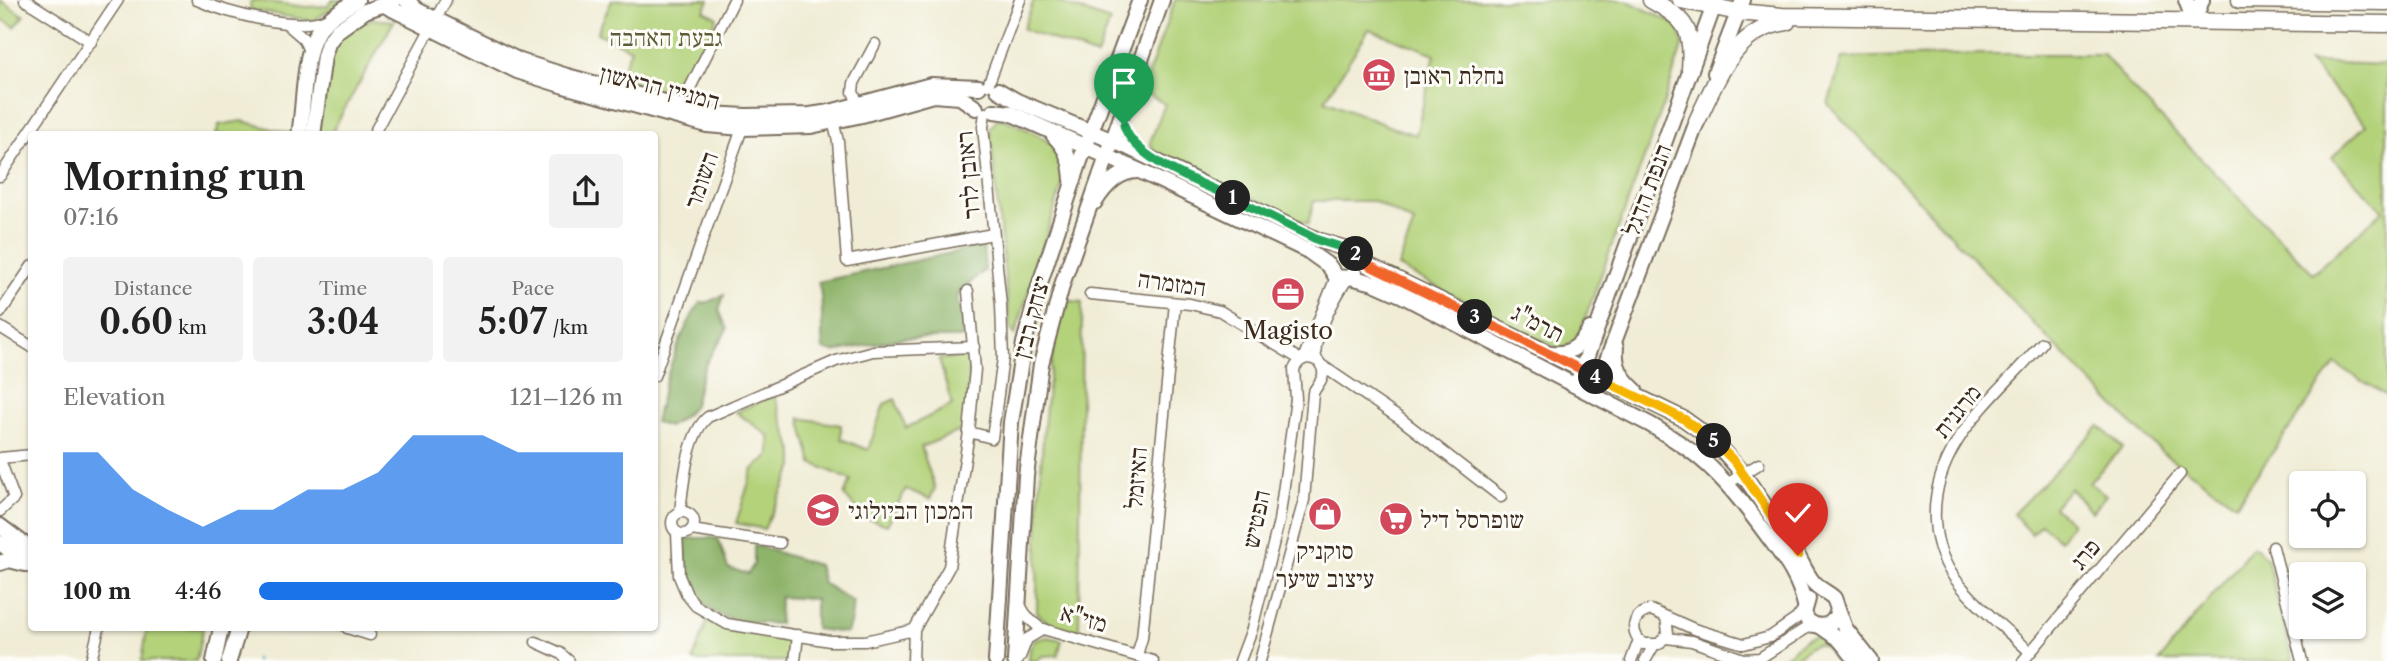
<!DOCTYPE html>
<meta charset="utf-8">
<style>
body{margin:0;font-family:"Libre Caslon Text","Frank Ruhl Libre",serif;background:#f2f2f2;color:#222;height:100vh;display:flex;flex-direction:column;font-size:26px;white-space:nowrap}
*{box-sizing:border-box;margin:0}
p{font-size:23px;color:#767676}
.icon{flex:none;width:38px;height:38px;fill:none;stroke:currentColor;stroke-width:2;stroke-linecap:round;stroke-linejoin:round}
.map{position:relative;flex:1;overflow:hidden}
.drawer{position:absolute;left:28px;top:131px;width:630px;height:500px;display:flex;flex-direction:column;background:#fff;border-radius:7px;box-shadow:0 2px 5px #0004}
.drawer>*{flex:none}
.tools{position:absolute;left:2289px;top:471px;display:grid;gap:14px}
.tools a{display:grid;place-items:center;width:77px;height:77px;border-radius:7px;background:#fff;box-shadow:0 2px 5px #0004;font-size:35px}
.pin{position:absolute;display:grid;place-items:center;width:60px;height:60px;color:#fff;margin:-72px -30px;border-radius:50% 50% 50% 0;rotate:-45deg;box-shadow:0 0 7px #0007}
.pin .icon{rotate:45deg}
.km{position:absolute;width:35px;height:35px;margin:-18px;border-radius:50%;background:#222;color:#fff;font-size:19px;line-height:35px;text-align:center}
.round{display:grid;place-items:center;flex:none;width:74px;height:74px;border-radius:7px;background:#f2f2f2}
.head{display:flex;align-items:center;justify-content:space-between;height:119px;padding:0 35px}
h1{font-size:38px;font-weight:600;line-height:52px}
.figures{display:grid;grid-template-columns:repeat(3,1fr);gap:10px;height:119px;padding:7px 35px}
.figures div{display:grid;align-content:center;border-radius:7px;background:#f2f2f2;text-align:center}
.figures b{font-size:35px;font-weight:600}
.figures small{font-size:19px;font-weight:400}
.figures p{font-size:19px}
.chart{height:196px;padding:14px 35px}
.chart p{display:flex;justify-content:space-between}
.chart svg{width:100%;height:126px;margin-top:7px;fill:#1a73e8;opacity:.7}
ul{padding:0 35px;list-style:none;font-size:23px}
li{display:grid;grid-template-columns:112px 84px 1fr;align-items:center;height:52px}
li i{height:18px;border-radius:9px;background:#1a73e8}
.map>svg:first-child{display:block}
.green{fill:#b3d27a;stroke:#777e4c;stroke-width:2;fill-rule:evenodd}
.forest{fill:#8eb46a;stroke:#646f44;stroke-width:2}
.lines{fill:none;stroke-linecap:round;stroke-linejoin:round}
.stream{stroke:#39abb3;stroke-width:2.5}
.street-casing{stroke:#7a6e5e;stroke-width:13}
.secondary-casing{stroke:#7a6e5e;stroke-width:18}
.primary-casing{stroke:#7a6e5e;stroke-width:19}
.street{stroke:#fff;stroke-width:10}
.secondary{stroke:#fff;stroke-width:14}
.primary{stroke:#fff;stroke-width:16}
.split-1-casing{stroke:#fff;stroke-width:14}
.split-2-casing{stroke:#fff;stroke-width:14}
.split-3-casing{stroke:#fff;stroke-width:14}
.split-4-casing{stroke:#fff;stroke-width:14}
.split-5-casing{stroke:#fff;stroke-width:14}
.split-6-casing{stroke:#fff;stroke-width:14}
.split-1{stroke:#22a559;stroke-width:9}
.split-2{stroke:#22a559;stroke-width:9}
.split-3{stroke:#f0652b;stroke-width:9}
.split-4{stroke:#f0652b;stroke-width:9}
.split-5{stroke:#f5b400;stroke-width:9}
.split-6{stroke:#f5b400;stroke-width:9}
.labels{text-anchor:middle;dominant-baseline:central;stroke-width:6;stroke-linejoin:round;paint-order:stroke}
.park-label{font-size:24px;fill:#5f5c3a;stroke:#fdfcf7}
.poi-label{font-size:24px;fill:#3b2a1e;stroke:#fdfcf7;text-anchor:start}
.street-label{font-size:24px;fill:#3b2a1e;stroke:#fdfcf7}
</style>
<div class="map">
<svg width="2387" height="661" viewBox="0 0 2387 661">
<rect width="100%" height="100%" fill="#fdfcf7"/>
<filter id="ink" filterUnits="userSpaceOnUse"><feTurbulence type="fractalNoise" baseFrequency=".0143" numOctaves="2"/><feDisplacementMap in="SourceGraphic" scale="14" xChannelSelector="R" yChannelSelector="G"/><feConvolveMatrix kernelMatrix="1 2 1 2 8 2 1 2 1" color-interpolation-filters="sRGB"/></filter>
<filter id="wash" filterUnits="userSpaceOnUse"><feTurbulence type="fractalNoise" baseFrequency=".00686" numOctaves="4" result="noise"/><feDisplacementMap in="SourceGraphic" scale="28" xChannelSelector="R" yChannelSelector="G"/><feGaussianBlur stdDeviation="1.57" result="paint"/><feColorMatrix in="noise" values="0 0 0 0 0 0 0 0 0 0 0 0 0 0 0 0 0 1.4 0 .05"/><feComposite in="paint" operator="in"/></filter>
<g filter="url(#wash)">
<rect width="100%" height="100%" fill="#f0ecd5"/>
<g class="green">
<path d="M0,0l24,16 -9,11 -15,-9z"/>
<path d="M253,0l53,7 21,-1 5,-6h14l-34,21 -61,-11 -1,-7z"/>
<path d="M612,0h97l-5,11 13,6 -39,83 -61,-18 14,-33 -34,-16z"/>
<path d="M1034,0h18l58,21 -13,35 -74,-27z"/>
<path d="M1175,0h451l47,23 6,6 4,14 -20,63 -85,232 -18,12 -162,-83 16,-44 -40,-22h-60l-6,23 -154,-73 -4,-9 15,-38 -23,-13zM1369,29l66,25 -19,81 -28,-9 -63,-26z"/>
<path d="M371,19l23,2 -64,114h-12l12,-85c10,-14 24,-24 41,-31z"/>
<path d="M1982,54h121l26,31 184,188 70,-62 -51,-54 34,-32 -57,-63 78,3v331l-52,-32 -99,140 -72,-50 -31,-29 -97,-99 -208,-222 14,-46z"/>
<path d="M997,119h7c29,14 58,20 61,57l-50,159 -5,-7 -20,-199z"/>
<path d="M242,121l46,12 -1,2h-71l3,-10z"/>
<path d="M1069,301l13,1 -3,330c-18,-3 -30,-6 -42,-20 0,-69 2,-137 9,-206 4,-35 7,-73 23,-105z"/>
<path d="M970,357l-3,71 -46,19 14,41 -5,11 -24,-10 -19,36 -22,-7 -21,-23 7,-15 -39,-17 -12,-45 41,7v14l27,11 16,-46 11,-5 11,29 46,-23 -13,-46z"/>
<path d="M774,395l20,59v12l-30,63 -28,-6 17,-54 17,-14 -1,-19 -33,-24z"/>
<path d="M2099,426l24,22 -34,34 17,13 -14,17 -22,-24 -16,19 18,16 -12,17 -19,-16 -9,10 -19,-20z"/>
<path d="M2253,546l14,12 26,103h-134z"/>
<path d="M707,622l23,8 60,7 -2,24h-93l-2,-2z"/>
<path d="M147,628h56l-7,33h-54z"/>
<path d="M1815,636l15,5 18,20h-10c-19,-24 -24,-20 -45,0h-14l27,-22z"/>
<path d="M1047,637l15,3 -4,15 -15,1 -8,5h-6l1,-13 5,-8z"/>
</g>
<g class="forest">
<path d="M983,246l2,24 -26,22 -2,8 9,23 -5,15h-58l-69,14 -11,-3c-3,-22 2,-46 -5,-67z"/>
<path d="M724,295l-5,15 8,19c-7,14 -17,24 -23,39 -14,35 2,36 -36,59l-13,-5c9,-40 22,-86 45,-119l8,-1z"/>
<path d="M698,538h20l10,30 20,6 6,-10v-19l64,20 5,18 30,19 -2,18 -4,13 -32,-4v-30l-35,-2 -1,27c-14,-1 -30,-1 -44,-4 -41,-9 -49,-44 -50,-81z"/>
</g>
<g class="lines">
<path class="stream" d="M256,661v-2"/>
</g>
</g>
<g filter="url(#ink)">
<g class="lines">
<g class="street-casing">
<g id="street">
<path d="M25,0l66,42"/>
<path d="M197,0c30,13 98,32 129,19"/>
<path d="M288,25l15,13 7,15"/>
<path d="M988,85l32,-85"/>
<path d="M688,92l46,-92"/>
<path d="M860,108l-7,-16 1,-9 21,-39"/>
<path d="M832,117l6,24 9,120 146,-27"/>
<path d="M373,135l73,-135"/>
<path d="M0,176l118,-176"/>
<path d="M968,291l7,78 -6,63"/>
<path d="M1090,294l100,10 30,7 81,49"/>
<path d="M0,313l32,-47"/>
<path d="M0,327l32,20"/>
<path d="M1303,359l33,-82"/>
<path d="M1317,360c-8,-17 20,-66 31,-82"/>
<path d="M1321,365l81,55 99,77"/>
<path d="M654,376l90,-253"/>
<path d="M0,458l32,-3"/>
<path d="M0,460l14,38 -14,13"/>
<path d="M1727,484l32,-20"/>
<path d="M680,512c3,-26 7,-78 28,-95l128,-56 37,-10 101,-4"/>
<circle cx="683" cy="523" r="11"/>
<path d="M691,530l89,13"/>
<path d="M677,533l2,43 8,19 9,11 31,18 103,17h35l49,-11"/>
<path d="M2273,547l29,114"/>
<path d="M1020,605l7,12 13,11 113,33"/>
<path d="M1666,617l2,16 -9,11h-16c-14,-13 -11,-30 8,-34l43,19 50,15 26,-7 26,-18 8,-10"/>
<path d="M347,628l23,7"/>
<path d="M1666,638l26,3 51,18 17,-1 45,-29 10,-4"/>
<path d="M536,642l24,11 9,8"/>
<path d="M2030,652c-23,-22 -49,-42 -70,-67 -15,-17 -24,-41 -25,-64 -4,-77 61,-124 107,-178"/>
<path d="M1137,655l5,-17 33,-335"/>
<path d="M1020,657l7,-18 17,-10"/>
<path d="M91,661l8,-33"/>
<path d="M795,661l3,-26"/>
<path d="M913,661l1,-31 35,-63 20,-135 23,6 11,-80 -2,-53 -18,-178 2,-14"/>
<path d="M1240,661l12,-32 27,-108 17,-122 -2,-30c6,-11 15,-14 25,-7 10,14 0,19 -6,31l-9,107 -44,161"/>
<path d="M1631,661l8,-21"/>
<path d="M1645,661l9,-16"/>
<path d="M2023,661l157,-187"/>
</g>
</g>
<g class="secondary-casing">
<g id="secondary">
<path d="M406,0l11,10 103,51 47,15 142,38 37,2 64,-1 20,-3 101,-27 48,2"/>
<path d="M2186,0l8,21"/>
<path d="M386,6l131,65 47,15 143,39 35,3 69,-2 51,-11 71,-20 27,2 16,11"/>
<path d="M2194,21l8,-21"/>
<path d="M1715,73l28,-73"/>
<path d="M998,90l19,11 108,45 193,94 32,10 18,15 316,154c53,35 75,79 110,131 7,10 11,22 19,32 6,7 14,10 21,16l11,30 26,33"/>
<path d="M994,111l16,2 134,60 164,78 21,15 7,11 12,1 7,-5"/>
<path d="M299,135c5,-28 4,-74 16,-99 8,-16 27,-26 42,-36"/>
<path d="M313,135l11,-79 4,-13 9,-12 28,-20 29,-10"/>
<path d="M1054,136c13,13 17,26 18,44"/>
<path d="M1095,202c10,-16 24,-32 44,-31"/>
<path d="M1350,277l24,6 27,12 250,130c21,13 43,26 61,44 22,21 40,46 58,70 16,22 29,39 35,66"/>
<path d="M1616,347c-2,18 5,31 19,43"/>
<path d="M1552,353c19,2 29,-8 38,-24"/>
<path d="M1579,378l137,-378"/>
<path d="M1597,387l104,-276"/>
<path d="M0,526l32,24"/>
<path d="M0,543l32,23"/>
<path d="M0,563l9,-3 16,4"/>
<path d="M1808,599l-4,14 4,8 7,4c13,3 21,-4 23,-16"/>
<path d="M1820,626l20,14 17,21"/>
<path d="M214,661l7,-33"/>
<path d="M229,661l10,-33"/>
<path d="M996,661l15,-239 13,-79 16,-60 40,-122 60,-161"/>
<path d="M1015,661l11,-185 15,-112 22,-82 99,-282"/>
</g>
</g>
<g class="primary-casing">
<g id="primary">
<path d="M1651,0c36,20 42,29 39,70"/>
<path d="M1681,0l57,12 44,4 605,8"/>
<path d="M2240,0l147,2"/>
<path d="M1697,121c21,-43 37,-92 90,-99"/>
</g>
</g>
<use href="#street" class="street"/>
<use href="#secondary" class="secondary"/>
<use href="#primary" class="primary"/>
</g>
</g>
<g class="lines" filter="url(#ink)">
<g class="split-1-casing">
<path id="split-1" d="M1124,125c9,35 78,58 109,73"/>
</g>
<g class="split-2-casing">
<path id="split-2" d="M1233,198l85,42 32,10 6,4"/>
</g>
<g class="split-3-casing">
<path id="split-3" d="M1356,254l2,5 10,6 107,52"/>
</g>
<g class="split-4-casing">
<path id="split-4" d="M1475,317l121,60"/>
</g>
<g class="split-5-casing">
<path id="split-5" d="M1596,377l88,42 30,22"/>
</g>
<g class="split-6-casing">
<path id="split-6" d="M1714,441l21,21 63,93"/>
</g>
<use href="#split-1" class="split-1"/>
<use href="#split-2" class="split-2"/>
<use href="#split-3" class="split-3"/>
<use href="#split-4" class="split-4"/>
<use href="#split-5" class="split-5"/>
<use href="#split-6" class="split-6"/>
</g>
<defs>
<g id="museum-disc" transform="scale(1.75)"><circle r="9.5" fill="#d1495b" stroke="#fdfcf7"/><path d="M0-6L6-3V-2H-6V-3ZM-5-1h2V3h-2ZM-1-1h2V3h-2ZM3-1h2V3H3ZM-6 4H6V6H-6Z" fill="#fff"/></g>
<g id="office-disc" transform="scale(1.75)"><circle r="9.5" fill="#d1495b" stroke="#fdfcf7"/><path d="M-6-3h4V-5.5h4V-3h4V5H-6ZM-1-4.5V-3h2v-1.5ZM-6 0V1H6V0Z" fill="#fff"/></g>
<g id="university-disc" transform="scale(1.75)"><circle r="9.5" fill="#d1495b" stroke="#fdfcf7"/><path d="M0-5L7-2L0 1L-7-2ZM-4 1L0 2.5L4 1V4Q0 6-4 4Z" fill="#fff"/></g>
<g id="shop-disc" transform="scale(1.75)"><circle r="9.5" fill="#d1495b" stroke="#fdfcf7"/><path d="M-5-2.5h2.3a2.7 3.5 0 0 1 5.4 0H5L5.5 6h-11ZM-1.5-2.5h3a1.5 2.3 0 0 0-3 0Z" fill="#fff"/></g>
<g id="supermarket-disc" transform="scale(1.75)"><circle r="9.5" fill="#d1495b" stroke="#fdfcf7"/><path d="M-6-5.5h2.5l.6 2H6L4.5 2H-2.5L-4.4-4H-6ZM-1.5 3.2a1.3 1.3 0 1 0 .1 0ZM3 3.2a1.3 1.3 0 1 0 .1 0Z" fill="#fff"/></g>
</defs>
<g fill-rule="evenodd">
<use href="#museum-disc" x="1379" y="75"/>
<use href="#office-disc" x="1288" y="294"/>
<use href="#university-disc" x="823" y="510"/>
<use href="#shop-disc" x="1325" y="514"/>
<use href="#supermarket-disc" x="1396" y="519"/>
</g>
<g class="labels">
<g class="park-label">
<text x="666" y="37">גבעת האהבה</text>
</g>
<g class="poi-label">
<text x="1404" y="75">נחלת ראובן</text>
<text x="1288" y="330" text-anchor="middle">Magisto</text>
<text x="848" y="510">המכון הביולוגי</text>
<text x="1420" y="519">שופרסל דיל</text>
<text x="1325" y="550" text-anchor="middle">סוקניק<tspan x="1325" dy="28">עיצוב שיער</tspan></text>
</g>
<g class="street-label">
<text transform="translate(660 87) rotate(14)">המניין הראשון</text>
<text transform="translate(968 175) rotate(-95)">ראובן לרר</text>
<text transform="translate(701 180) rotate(-71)">השומר</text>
<text transform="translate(1647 190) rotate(-69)">הנפת הדגל</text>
<text transform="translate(1172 283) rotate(8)">המזמרה</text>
<text transform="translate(1031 317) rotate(-75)">יצחק רבין</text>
<text transform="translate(1538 323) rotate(27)">תרמ"ג</text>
<text transform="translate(1957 411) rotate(-51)">מרגנית</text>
<text transform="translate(1136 478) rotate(-85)">האיזמל</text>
<text transform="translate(1256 519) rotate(-78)">הפטיש</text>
<text transform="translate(2085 554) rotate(-50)">פרג</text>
<text transform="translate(1084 618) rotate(16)">מזי"א</text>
</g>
</g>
</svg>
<div class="tools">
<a><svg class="icon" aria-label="locate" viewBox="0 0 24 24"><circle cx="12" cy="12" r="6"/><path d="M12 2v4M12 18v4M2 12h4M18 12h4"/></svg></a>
<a><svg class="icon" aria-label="layers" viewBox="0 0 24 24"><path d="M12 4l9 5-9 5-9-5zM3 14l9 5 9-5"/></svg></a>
</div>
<div class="pin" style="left:1124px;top:125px;background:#1e9e55"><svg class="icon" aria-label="arrive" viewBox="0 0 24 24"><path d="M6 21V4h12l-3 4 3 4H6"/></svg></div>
<div class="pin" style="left:1798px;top:555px;background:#d93025"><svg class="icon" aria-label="check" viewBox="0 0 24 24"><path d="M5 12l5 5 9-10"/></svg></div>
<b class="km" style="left:1233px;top:198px">1</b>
<b class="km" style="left:1356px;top:254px">2</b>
<b class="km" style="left:1475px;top:317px">3</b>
<b class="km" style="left:1596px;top:377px">4</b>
<b class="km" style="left:1714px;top:441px">5</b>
<section class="drawer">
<div class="head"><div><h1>Morning run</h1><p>07:16</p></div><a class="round"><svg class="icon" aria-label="share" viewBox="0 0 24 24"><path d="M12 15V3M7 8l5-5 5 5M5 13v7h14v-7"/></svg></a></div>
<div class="figures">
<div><p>Distance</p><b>0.60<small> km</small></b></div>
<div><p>Time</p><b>3:04</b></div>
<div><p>Pace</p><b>5:07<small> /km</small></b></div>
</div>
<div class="chart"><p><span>Elevation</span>121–126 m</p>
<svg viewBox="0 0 160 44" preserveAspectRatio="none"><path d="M0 44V12L10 12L20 25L30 32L40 38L50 32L60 32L70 25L80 25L90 19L100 6L110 6L120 6L130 12L140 12L150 12L160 12V44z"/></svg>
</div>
<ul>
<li><b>100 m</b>4:46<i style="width:100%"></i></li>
</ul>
</section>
</div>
